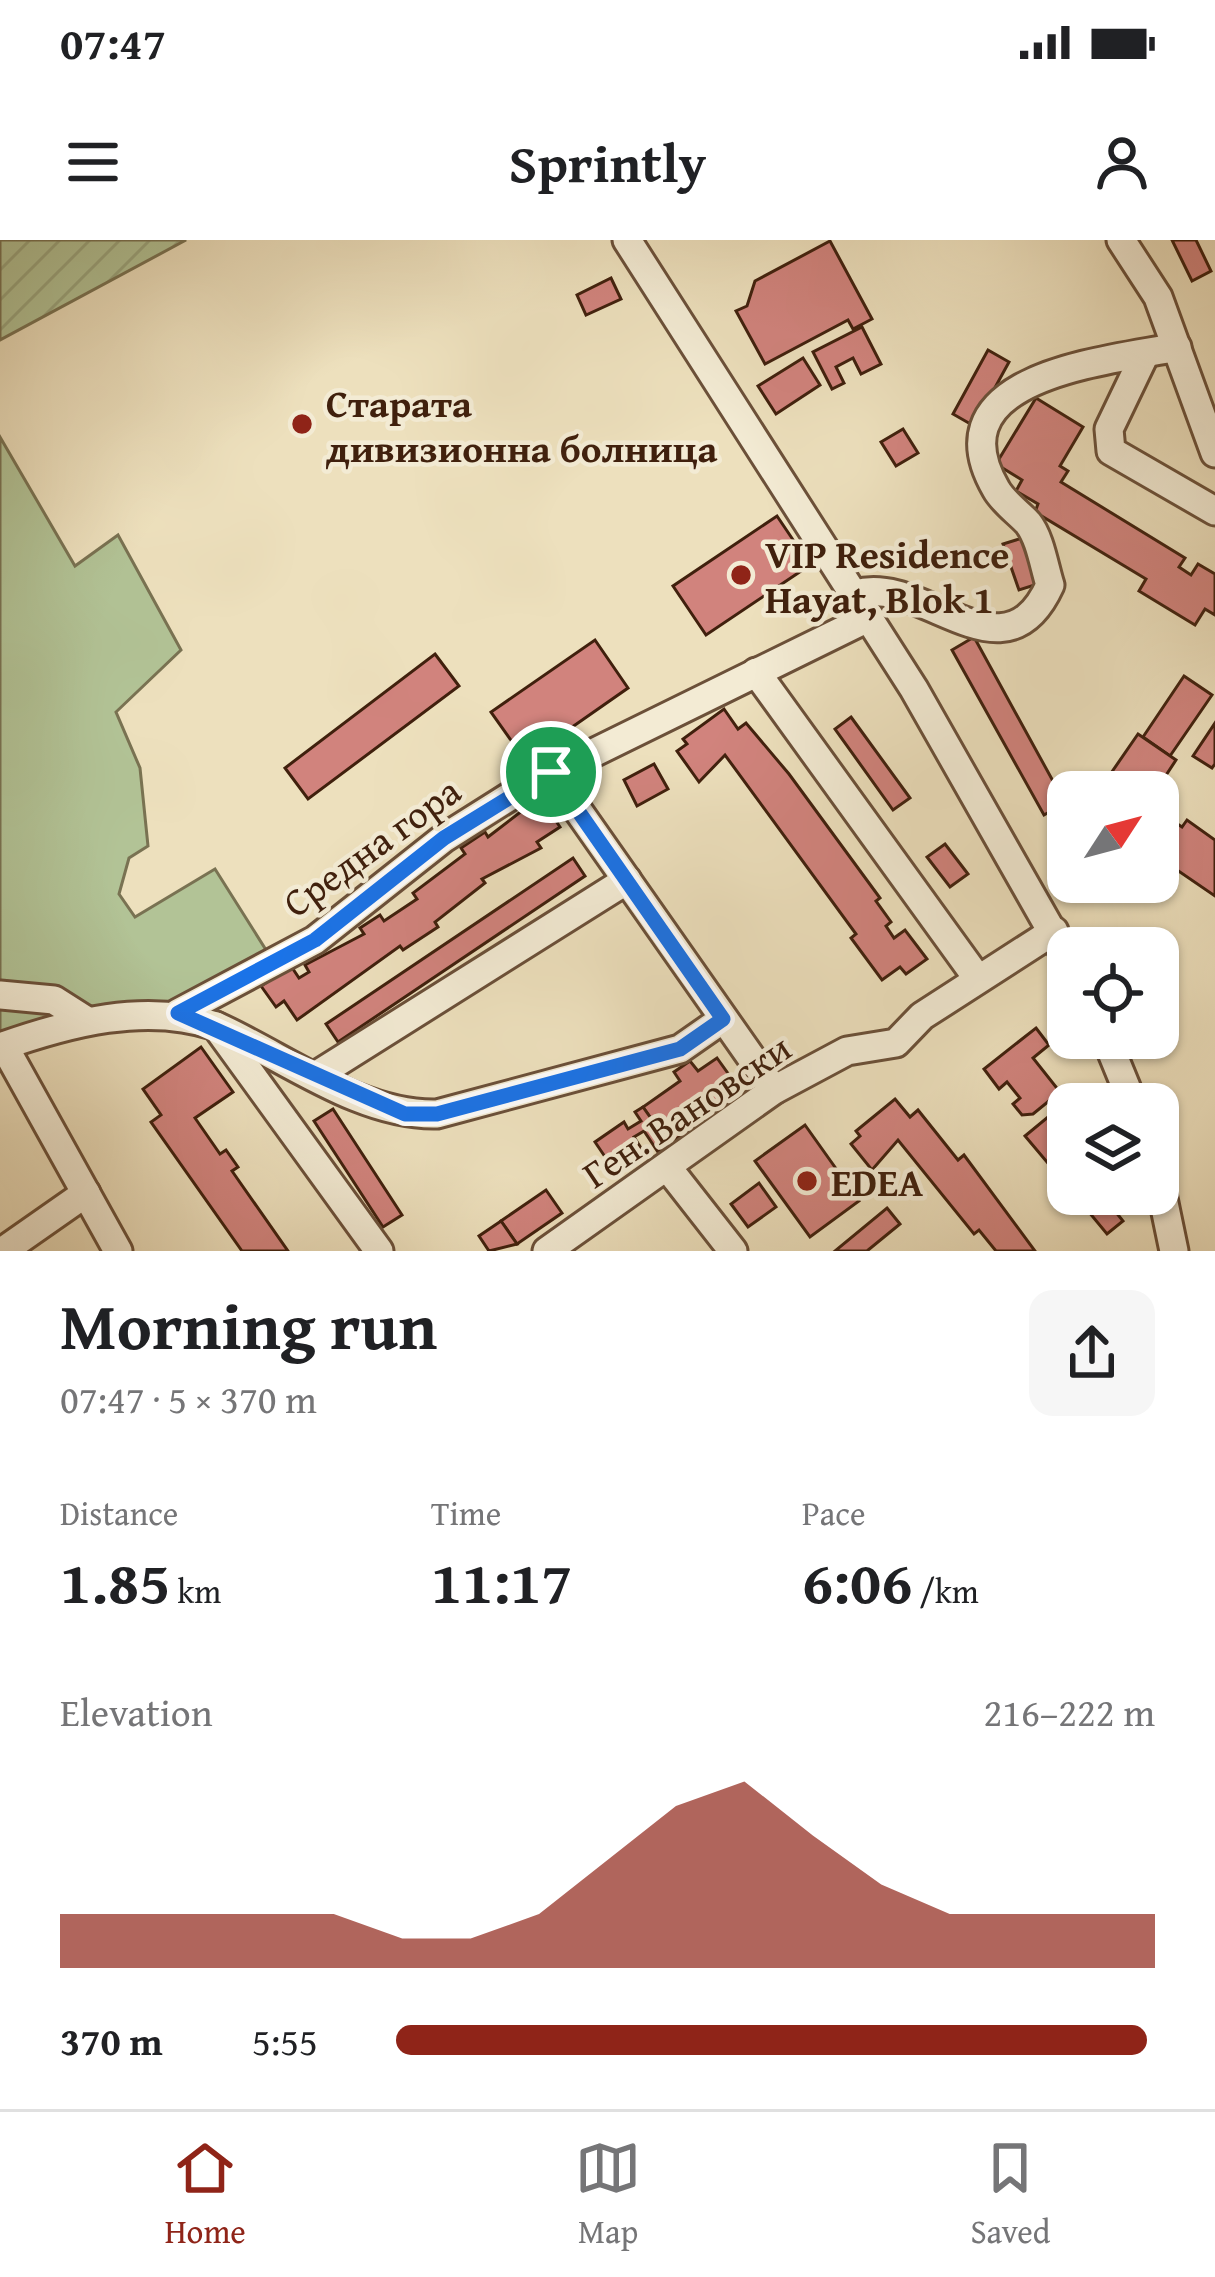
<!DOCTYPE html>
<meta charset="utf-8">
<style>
body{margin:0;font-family:"Gentium Book Plus",serif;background:#f6f6f6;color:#202124;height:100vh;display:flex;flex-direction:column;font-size:45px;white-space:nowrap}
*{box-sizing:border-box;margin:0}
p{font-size:39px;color:#757577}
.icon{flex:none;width:66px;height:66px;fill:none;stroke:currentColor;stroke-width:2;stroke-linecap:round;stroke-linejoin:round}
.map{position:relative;height:1011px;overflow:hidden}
.panel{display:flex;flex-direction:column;background:#fff;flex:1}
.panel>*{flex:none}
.needle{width:78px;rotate:54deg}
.tools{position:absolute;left:1047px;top:531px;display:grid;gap:24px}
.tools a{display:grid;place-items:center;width:132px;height:132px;border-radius:24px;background:#fff;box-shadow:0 3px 9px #0004;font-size:60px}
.pin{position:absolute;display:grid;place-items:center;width:102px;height:102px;color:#fff;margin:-51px;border:6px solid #fff;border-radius:50%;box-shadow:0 3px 12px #0007}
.round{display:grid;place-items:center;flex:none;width:126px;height:126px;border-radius:24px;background:#f6f6f6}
.head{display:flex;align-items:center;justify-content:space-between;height:204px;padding:0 60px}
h1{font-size:66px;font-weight:700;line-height:90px}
.stats{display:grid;grid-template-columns:repeat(3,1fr);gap:18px;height:204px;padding:12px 60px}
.stats div{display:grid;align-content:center}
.stats b{font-size:60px;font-weight:700}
.stats small{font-size:33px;font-weight:400}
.stats p{font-size:33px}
.chart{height:336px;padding:24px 60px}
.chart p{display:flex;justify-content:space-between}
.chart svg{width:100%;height:216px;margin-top:12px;fill:#8f2418;opacity:.7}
ul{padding:0 60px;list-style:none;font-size:39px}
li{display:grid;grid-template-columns:192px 144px 1fr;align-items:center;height:90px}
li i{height:30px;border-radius:15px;background:#8f2418}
.status{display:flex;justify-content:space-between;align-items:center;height:84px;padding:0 60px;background:#fff;direction:ltr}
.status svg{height:33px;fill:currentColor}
header{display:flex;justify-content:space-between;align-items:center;height:156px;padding:0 60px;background:#fff;font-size:54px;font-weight:700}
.menu{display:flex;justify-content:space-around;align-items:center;height:168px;border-top:3px solid #e0e0e0;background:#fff;font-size:33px;color:#757577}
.menu a{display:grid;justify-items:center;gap:6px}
.menu .active{color:#8f2418}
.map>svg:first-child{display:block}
.grass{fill:#b2c396;stroke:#797252;stroke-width:3}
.garden{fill:url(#garden-furrows);stroke:#797252;stroke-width:3}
.building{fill:#d1837d;stroke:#40200d;stroke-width:3}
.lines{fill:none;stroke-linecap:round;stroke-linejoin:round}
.minor-casing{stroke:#6b5039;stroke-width:33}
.minor{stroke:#f3ebd4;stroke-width:27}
.route-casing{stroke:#fff;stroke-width:24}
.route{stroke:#1a73e8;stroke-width:15}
.poi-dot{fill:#8f2418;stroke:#f3ebd4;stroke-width:4.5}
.labels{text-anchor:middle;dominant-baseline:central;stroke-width:9;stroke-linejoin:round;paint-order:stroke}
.poi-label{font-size:39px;font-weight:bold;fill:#40200d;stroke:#f3ebd4;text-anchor:start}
.street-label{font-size:39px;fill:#40200d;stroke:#f3ebd4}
</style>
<div class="status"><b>07:47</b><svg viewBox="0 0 49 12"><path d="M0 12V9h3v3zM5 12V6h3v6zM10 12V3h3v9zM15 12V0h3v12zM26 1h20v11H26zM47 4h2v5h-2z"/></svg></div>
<header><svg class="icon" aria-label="menu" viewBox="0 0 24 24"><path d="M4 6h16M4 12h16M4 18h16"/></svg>Sprintly<svg class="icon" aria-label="person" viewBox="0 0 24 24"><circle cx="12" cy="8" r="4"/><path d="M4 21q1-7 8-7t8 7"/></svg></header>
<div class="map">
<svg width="1215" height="1011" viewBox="0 0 1215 1011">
<defs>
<pattern id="garden-furrows" width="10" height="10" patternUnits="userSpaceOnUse" patternTransform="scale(3)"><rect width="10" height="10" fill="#b2c396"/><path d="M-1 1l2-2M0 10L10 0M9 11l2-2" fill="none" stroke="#9aa780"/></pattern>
</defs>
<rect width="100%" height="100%" fill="#ede0bd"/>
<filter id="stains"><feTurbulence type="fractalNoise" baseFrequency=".00167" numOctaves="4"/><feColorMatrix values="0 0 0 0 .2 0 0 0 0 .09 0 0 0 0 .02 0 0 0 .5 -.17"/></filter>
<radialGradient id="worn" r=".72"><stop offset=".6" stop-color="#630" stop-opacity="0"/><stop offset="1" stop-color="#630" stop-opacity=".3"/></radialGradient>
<path class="grass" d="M0,197l75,129 43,-31 63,115 -65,62 24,56 8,78 -19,12 -10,36 16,23 80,-48 58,92 -149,58 -124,28z"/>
<path class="garden" d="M0,0h186l-186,100z"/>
<g class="building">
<path d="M1172,0h24l15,31 -19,10z"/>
<path d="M830,1l42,78 -19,10 -5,-9 -83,44 -29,-53 11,-5 8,-25z"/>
<path d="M611,38l10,21 -35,16 -9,-20z"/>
<path d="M862,87l19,37 -20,10 -8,-16 -17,9 8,16 -12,6 -19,-37z"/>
<path d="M988,110l21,12 -35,64 -21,-12z"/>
<path d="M803,118l17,27 -44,29 -18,-28z"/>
<path d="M1036,158l47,29 -23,39 8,5 -7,11 124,76 -6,9 12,8 7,-11 17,10v41l-10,-6 -10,16 -56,-34 7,-12 -111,-67 3,-8 -22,-13 6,-11 -26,-16z"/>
<path d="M903,189l15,24 -22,13 -15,-24z"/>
<path d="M777,276l33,49 -104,70 -33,-49z"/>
<path d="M1026,297l15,46 -22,7 -16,-46z"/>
<path d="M974,397l91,166 -21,12 -92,-165z"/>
<path d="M595,400l33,48 -103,72 -34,-48z"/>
<path d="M435,414l24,32 -151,113 -23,-31z"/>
<path d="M1184,436l28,19 -42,61 -27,-19z"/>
<path d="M724,469l14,20 8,-6 43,51 91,124 -4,3 15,21 -5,4 8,12 11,-8 22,29 -21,15 -6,-7 -18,13 -31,-42 5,-4 -131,-179 -26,27 -22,-31 10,-7 -4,-5z"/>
<path d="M851,477l59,81 -17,12 -58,-81z"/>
<path d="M1215,483v41l-3,4 -19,-12z"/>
<path d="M1138,494l38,26 -21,32h-57z"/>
<path d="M654,524l14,25 -31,17 -13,-26z"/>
<path d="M540,557l20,30 -23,15 4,6 -59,31 3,4 -50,39 3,5 -35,23 -3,-4 -103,74 -13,-19 -8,6 -15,-21 30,-20 8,12 10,-6 -4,-7 59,-31 -4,-6 20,-13 4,6 33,-22 -4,-6 52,-39 -4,-6 24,-16 3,5z"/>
<path d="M1158,571l24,16 5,-7 28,20v56l-57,-39z"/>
<path d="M945,604l23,30 -18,13 -23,-30z"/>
<path d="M573,618l12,18 -247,166 -12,-18z"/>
<path d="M1036,788l13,17 -16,13 27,34 -27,22 -11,1 -9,-11 7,-6 -13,-16 -8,7 -15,-20z"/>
<path d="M201,807l32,45 -38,26 25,36 6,-4 12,17 -6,4 56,80h-46l-91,-129 10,-7 -18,-26z"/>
<path d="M717,818l25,35 -73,51 -26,-37 37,-26 -6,-9 16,-11 8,10z"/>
<path d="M1077,853l9,11h-18v83l-43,-51z"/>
<path d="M895,859l15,18 8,-7 40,50 6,-5 71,96h-39l-17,-21 -5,4 -76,-94 -26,30 -21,-26 9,-8 -4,-5z"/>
<path d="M643,867l26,37 -11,8 -14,-21 -10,6 9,14 -29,19 -19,-28 29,-20 4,7 13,-8 -6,-9z"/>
<path d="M333,869l69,106 -19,12 -69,-106z"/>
<path d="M805,885l54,76 -49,36 -55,-76z"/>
<path d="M759,943l17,24 -28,20 -17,-23z"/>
<path d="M546,950l16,23 -45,31 -16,-23z"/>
<path d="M1074,954h42l-9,7 16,20 -16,13z"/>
<path d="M887,968l13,16 -33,27h-32z"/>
<path d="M501,981l16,23 -28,7 -10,-15z"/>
</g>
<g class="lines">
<g class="minor-casing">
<g id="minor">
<path d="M627,0l287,449 154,271"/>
<path d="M1121,0l37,57 57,156"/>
<path d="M1145,114l-36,75 2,22 104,60"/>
<path d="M856,354c68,-20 148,92 194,-9 -6,-19 -10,-47 -22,-62 -10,-11 -25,-21 -32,-34 -66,-114 113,-128 181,-142"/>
<path d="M756,432l222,307"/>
<path d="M551,532l223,318"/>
<path d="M0,755l54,5 33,21"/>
<path d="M178,773l137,-73 129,-102 84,-53 342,-168"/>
<path d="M216,786c69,31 144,90 221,88l243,-65 43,-30"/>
<path d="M1106,798l27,66"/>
<path d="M4,806l114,205"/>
<path d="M0,807c68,-24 146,-45 216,-21l163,225"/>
<path d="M317,835l310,-195"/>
<path d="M668,928l65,83"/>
<path d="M1158,934l16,77"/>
<path d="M3,1011l83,-58"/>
<path d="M547,1011l227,-161 73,-39 49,-8 26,-27 132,-85"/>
</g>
</g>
<use href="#minor" class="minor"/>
</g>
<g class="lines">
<g class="route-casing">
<path id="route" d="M551,532l172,247 -43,30 -243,65h-32l-227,-101 137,-73 129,-102z"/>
</g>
<use href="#route" class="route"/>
</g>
<g class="poi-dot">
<circle cx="302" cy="184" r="12"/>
<circle cx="741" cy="335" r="12"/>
<circle cx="807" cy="941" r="12"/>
</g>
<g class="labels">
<g class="poi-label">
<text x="326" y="162">Старата<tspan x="326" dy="45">дивизионна болница</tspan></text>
<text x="765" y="313">VIP Residence<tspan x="765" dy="45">Hayat, Blok 1</tspan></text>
<text x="831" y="941">EDEA</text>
</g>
<g class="street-label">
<text transform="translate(371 606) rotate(-36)">Средна гора</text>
<text transform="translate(686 870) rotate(-34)">Ген. Вановски</text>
</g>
</g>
<rect width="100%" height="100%" filter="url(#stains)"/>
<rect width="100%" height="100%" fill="url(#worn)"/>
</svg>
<div class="tools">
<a><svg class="needle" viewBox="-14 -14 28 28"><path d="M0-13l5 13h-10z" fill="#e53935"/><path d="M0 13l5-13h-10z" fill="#757577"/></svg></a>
<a><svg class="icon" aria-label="locate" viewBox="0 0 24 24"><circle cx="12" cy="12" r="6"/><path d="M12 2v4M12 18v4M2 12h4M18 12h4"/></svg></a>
<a><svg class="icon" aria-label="layers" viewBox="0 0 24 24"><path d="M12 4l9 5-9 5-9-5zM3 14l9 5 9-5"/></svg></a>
</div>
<div class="pin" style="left:551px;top:532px;background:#1e9e55"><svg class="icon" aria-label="arrive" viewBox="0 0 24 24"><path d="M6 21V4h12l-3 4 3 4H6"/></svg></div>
</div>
<section class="panel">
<div class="head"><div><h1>Morning run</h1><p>07:47 · 5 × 370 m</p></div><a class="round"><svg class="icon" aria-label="share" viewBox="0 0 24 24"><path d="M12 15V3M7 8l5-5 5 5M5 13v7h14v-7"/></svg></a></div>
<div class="stats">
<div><p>Distance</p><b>1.85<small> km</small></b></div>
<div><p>Time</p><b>11:17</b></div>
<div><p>Pace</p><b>6:06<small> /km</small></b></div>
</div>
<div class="chart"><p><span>Elevation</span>216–222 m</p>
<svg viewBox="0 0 160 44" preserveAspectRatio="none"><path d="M0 44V33L10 33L20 33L30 33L40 33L50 38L60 38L70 33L80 22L90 11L100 6L110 17L120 27L130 33L140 33L150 33L160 33V44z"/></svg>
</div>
<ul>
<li><b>370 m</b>5:55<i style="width:99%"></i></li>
</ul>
</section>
<nav class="menu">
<a class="active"><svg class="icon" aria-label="home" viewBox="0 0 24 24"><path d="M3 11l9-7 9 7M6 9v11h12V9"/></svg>Home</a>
<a><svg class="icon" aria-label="map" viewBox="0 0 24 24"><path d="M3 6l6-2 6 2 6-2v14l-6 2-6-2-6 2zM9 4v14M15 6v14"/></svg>Map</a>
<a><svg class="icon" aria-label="saved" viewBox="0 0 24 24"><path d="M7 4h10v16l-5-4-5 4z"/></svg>Saved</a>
</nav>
